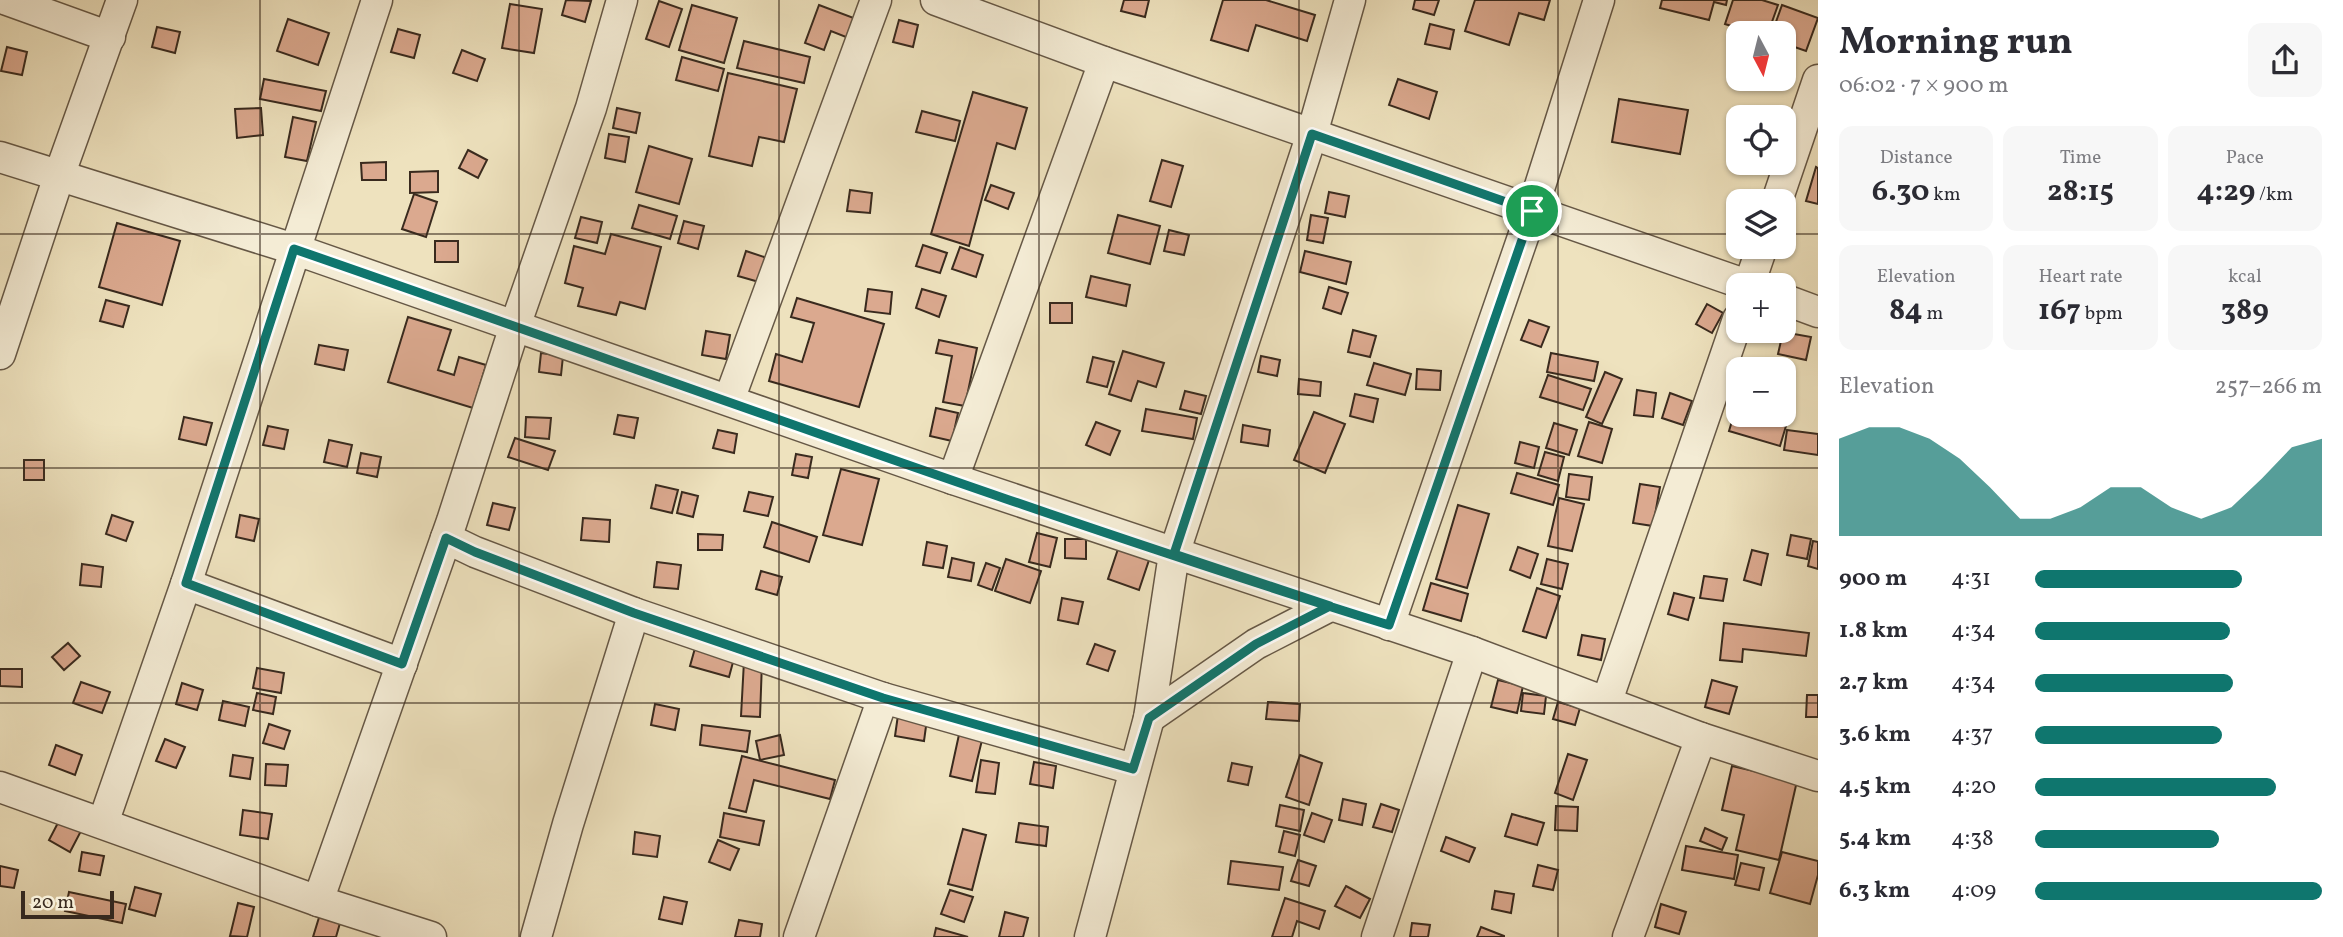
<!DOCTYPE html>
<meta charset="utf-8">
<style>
body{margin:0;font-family:Vollkorn,serif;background:#f7f7f7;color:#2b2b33;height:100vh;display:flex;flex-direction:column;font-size:26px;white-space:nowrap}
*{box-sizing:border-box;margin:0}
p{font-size:23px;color:#7c7c81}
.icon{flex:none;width:38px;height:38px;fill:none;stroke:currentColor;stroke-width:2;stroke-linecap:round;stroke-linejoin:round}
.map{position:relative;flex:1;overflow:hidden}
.side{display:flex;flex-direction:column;background:#fff;width:525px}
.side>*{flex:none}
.needle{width:46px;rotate:173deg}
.buttons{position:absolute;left:1726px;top:21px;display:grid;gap:14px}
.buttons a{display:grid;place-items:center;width:70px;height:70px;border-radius:14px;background:#fff;box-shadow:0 2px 5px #0004;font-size:35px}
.scale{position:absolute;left:21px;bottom:18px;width:93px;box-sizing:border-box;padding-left:7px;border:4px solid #392a1e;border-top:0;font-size:19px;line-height:24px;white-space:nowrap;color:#392a1e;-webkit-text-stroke:5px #f4ecd5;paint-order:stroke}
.pin{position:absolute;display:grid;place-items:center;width:60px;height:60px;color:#fff;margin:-30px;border:4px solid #fff;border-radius:50%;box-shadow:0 2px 7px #0007}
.round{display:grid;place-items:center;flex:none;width:74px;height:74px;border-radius:14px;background:#f7f7f7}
.summary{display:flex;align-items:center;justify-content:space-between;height:119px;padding:0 21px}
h1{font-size:38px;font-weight:700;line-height:52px}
.stats{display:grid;grid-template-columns:repeat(3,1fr);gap:10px;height:119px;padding:7px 21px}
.stats div{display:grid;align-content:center;border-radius:14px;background:#f7f7f7;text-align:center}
.stats b{font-size:30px;font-weight:700}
.stats small{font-size:19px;font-weight:400}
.stats p{font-size:19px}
.chart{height:196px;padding:14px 21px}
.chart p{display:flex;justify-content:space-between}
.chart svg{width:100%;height:126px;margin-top:7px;fill:#0f766e;opacity:.7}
ul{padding:0 21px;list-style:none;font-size:23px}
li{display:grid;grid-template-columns:112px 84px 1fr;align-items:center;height:52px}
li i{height:18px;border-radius:9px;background:#0f766e}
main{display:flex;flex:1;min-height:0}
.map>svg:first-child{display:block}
.building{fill:#dba98f;stroke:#392a1e;stroke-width:2}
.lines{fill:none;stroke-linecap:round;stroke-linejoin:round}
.minor-casing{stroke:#665846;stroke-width:33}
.minor{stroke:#f4ecd5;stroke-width:30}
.route-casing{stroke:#fff;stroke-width:14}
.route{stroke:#0f766e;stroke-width:9}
.grid{fill:none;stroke:#392a1e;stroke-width:2;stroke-opacity:0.55}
</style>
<main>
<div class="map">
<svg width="1818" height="937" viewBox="0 0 1818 937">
<rect width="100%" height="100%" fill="#eee2be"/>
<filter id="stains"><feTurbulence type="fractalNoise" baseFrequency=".00286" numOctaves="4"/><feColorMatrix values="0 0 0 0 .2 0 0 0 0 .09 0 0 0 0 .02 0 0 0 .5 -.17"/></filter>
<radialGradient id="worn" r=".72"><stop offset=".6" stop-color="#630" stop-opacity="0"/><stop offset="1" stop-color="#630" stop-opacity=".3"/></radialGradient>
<g class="building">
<path d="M566,0l25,1 -6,21 -23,-7z"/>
<path d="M1124,0h25l-4,17 -24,-6z"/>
<path d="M1223,0h43l49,15 -8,26 -51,-16 -8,26 -37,-11z"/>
<path d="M1415,0h24l-5,15 -21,-6z"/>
<path d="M1475,0h75l-6,20 -25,-7 -10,32 -44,-14z"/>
<path d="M1662,0h65l-1,5 -12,-3 -5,18 -49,-12z"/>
<path d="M1733,0h29l16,5 -10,28h-14l-29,-9z"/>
<path d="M659,1l23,8 -13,38 -23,-8z"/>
<path d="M510,4l32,5 -8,44 -32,-5z"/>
<path d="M692,5l45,13 -13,45 -45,-13z"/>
<path d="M819,5l40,15 -8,19 -20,-8 -7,19 -19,-7z"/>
<path d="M1782,5l36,13 -12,33 -23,-8v-10h-11z"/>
<path d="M288,19l41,14 -11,32 -41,-14z"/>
<path d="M899,20l19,5 -5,22 -20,-5z"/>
<path d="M1430,24l24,6 -4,19 -25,-5z"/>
<path d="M157,27l23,5 -5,21 -23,-6z"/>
<path d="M398,29l22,6 -6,23 -23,-6z"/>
<path d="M744,41l66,16 -6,26 -67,-15z"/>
<path d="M7,47l20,5 -5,23 -21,-4z"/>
<path d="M462,50l23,9 -8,22 -24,-8z"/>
<path d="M682,57l42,12 -6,22 -42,-11z"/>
<path d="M728,73l69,16 -13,53 -25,-5 -7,29 -43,-10z"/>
<path d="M264,79l62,12 -5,20 -61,-12z"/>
<path d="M1398,79l39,13 -8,27 -40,-14z"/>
<path d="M973,92l54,16 -12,41 -18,-6 -28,103 -38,-12z"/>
<path d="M1619,99l69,11 -8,44 -68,-12z"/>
<path d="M261,108l2,27 -26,3 -2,-29z"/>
<path d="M617,108l23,5 -4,20 -23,-5z"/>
<path d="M922,111l38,10 -5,20 -39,-9z"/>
<path d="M293,117l23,5 -9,39 -22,-4z"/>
<path d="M609,134l20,3 -4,25 -20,-4z"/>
<path d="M649,146l43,13 -13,45 -43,-12z"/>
<path d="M468,150l19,10 -9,18 -19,-10z"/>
<path d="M1162,160l21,6 -12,41 -21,-6z"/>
<path d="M386,162v18h-24l-1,-17z"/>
<path d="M1816,167l2,1v36l-12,-3z"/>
<path d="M438,171v21l-28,1v-21z"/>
<path d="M991,185l23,8 -6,16 -23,-9z"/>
<path d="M850,190l22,3 -2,20 -23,-2z"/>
<path d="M1329,192l20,4 -4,21 -20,-4z"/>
<path d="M414,194l23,8 -11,35 -24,-8z"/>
<path d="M639,205l38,11 -7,23 -38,-11z"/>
<path d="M1118,215l42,11 -10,38 -42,-11z"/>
<path d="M1311,215l17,3 -5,25 -16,-3z"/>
<path d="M581,217l21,5 -5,21 -22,-5z"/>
<path d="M684,221l20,5 -6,23 -20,-6z"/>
<path d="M117,223l63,18 -18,64 -63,-18z"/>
<path d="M1169,230l20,5 -5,20 -20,-4z"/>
<path d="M611,234l50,13 -16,62 -25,-7 -4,13 -38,-9 5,-18 -18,-5 9,-37 31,8z"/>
<rect x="435" y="241" width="23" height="21"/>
<path d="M923,245l24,8 -7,20 -24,-7z"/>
<path d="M960,247l23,8 -7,22 -24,-8z"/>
<path d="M746,251l21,7 -8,24 -21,-6z"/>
<path d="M1305,251l46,11 -5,22 -46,-12z"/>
<path d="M1091,276l39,9 -4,21 -40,-9z"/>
<path d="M1329,287l19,6 -7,21 -18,-6z"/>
<path d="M868,289l24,3 -2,22 -25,-3z"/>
<path d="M922,289l24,7 -7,21 -23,-9z"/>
<path d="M797,298l87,26 -25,83 -90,-26 7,-27 26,8 12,-39 -23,-6z"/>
<path d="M106,300l23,6 -6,21 -23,-6z"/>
<rect x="1050" y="303" width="22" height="20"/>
<path d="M1707,304l16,9 -11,20 -16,-9z"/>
<path d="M408,317l43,13 -13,40 16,5 5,-18 27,8 -13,43 -85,-26z"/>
<path d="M1529,320l20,7 -8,20 -20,-7z"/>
<path d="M1353,330l23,6 -6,21 -22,-5z"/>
<path d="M706,331l24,4 -4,24 -24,-4z"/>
<path d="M1783,332l28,5 -5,23 -28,-6z"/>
<path d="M939,340l38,8 -12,58 -22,-4 9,-46 -16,-3z"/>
<path d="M319,345l29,5 -4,20 -29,-6z"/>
<path d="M1123,351l41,12 -8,24 -18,-6 -7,20 -22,-7z"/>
<path d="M541,353l22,3 -2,19 -22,-3z"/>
<path d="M1551,353l47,9 -4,19 -47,-9z"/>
<path d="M1261,356l19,4 -3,16 -19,-4z"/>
<path d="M1093,357l21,5 -7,25 -20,-5z"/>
<path d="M1374,363l37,11 -6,21 -38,-10z"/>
<path d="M1417,369l24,2 -1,19 -24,-1z"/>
<path d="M1605,372l17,7 -20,45 -16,-7z"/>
<path d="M1548,375l43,14 -8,21 -43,-13z"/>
<path d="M1299,379l22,3 -1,14 -22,-2z"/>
<path d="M1637,390l19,3 -3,24 -19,-2z"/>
<path d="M1185,391l21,5 -5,18 -21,-5z"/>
<path d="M1670,393l22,8 -9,24 -21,-7z"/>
<path d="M1355,394l23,5 -5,23 -23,-6z"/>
<path d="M936,408l22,5 -6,28 -22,-5z"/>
<path d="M1146,409l51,9 -4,21 -51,-8z"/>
<path d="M1735,411l3,1v3h11l37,11 -6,20 -51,-15z"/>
<path d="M1314,412l31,12 -20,49 -31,-13z"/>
<path d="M618,415l20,3 -4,20 -20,-4z"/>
<path d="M184,417l28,6 -6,22 -27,-6z"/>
<path d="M526,417l25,1 -2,21 -24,-2z"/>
<path d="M1096,422l24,9 -10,24 -24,-10z"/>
<path d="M1589,422l23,7 -10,34 -24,-7z"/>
<path d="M1554,423l23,7 -8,25 -23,-7z"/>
<path d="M1243,425l27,5 -2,16 -27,-4z"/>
<path d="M268,426l20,4 -4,19 -21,-4z"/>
<path d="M718,430l19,4 -3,19 -21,-5z"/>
<path d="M1787,430l31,4v21l-34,-5z"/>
<path d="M515,438l40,13 -7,19 -40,-13z"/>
<path d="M329,440l23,5 -5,22 -23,-5z"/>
<path d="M1520,442l19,5 -5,21 -19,-5z"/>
<path d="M1545,452l19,5 -6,24 -20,-6z"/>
<path d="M361,453l20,4 -4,20 -20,-4z"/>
<path d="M796,454l16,3 -4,21 -16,-3z"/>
<rect x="24" y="460" width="20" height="20"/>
<path d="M841,469l38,10 -17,66 -39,-10z"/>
<path d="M1517,473l42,12 -6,20 -42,-12z"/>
<path d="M1569,474l23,3 -3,23 -23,-3z"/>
<path d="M1640,484l20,3 -7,39 -20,-3z"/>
<path d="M656,485l22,5 -6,23 -21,-5z"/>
<path d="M682,492l16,4 -5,21 -16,-4z"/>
<path d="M749,492l24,5 -5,19 -24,-5z"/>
<path d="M1559,498l25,6 -12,47 -24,-5z"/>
<path d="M493,503l22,5 -6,22 -22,-5z"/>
<path d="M1458,505l31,9 -22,74 -31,-9z"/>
<path d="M112,515l21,7 -7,19 -20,-7z"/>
<path d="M240,515l19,4 -5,22 -18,-4z"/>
<path d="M583,518l27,2 -1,22 -28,-2z"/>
<path d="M772,522l45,15 -8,25 -45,-15z"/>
<path d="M1037,533l20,5 -7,29 -21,-5z"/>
<path d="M698,534l25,1 -1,15h-24z"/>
<path d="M1791,535l20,4 -4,20 -20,-4z"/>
<path d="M1065,539h21v20l-21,-1z"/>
<path d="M1813,541l5,1v27l-10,-3z"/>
<path d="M927,542l20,4 -4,22 -20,-3z"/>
<path d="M1120,543l31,11 -12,36 -31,-11z"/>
<path d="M1518,547l20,7 -8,24 -20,-8z"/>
<path d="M1752,550l16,4 -7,31 -17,-5z"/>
<path d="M952,558l22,5 -3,18 -23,-4z"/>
<path d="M1006,559l35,12 -11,32 -35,-12z"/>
<path d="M1547,559l21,5 -6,25 -21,-5z"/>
<path d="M657,562l24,3 -3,24 -24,-2z"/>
<path d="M986,563l14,5 -8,22 -14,-5z"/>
<path d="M82,564l21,3 -2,20 -21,-2z"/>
<path d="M761,571l21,6 -5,18 -21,-6z"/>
<path d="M1704,576l23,3 -4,22 -23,-3z"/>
<path d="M1431,583l37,11 -7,27 -38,-11z"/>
<path d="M1537,588l23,8 -14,42 -23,-7z"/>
<path d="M1674,593l20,5 -6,22 -20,-6z"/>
<path d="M1062,598l21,4 -5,22 -20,-4z"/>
<path d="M1724,623l85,10 -3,23 -63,-7 -1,13 -22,-2z"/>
<path d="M1582,635l23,4 -4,21 -23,-5z"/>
<path d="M697,641l39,10 -7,26 -39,-11z"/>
<path d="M68,643l12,13 -16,14 -12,-13z"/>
<path d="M1095,644l20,7 -7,20 -21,-7z"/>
<path d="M744,661l18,1 -2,55 -19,-1z"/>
<path d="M257,668l27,5 -3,20 -28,-5z"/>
<path d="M0,669h22v18l-22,-1z"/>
<path d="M1498,680l25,6 -6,27 -26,-6z"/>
<path d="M1712,680l25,7 -8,27 -24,-7z"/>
<path d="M81,682l29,10 -8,21 -29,-10z"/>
<path d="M182,683l21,7 -6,20 -21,-6z"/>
<path d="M257,693l19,4 -3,17 -20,-4z"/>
<path d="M1523,693l23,3 -2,18 -23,-3z"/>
<path d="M1807,695h11v22h-12z"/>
<path d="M223,701l26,6 -4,19 -26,-6z"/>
<path d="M1268,702l32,2 -1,17 -33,-2z"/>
<path d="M1558,702l22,6 -5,17 -22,-6z"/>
<path d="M655,704l24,5 -4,21 -24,-5z"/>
<path d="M898,715l29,4 -3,22 -29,-5z"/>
<path d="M269,724l21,7 -6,18 -21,-6z"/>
<path d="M702,725l48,6 -3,21 -47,-7z"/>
<path d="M960,730l23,6 -11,45 -22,-5z"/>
<path d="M780,735l4,20 -24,5 -4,-19z"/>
<path d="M165,739l20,8 -9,21 -20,-7z"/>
<path d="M56,745l26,10 -7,20 -26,-10z"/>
<path d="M1568,754l19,6 -14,40 -18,-7z"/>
<path d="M233,755l20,3 -3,21 -20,-3z"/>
<path d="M1300,755l22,8 -13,42 -23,-8z"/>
<path d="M742,756l93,24 -5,19 -76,-19 -8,32 -17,-4z"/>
<path d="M981,760l18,3 -4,31 -19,-2z"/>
<path d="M1034,762l22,4 -3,22 -23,-4z"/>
<path d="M1232,763l20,4 -4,18 -20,-4z"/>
<path d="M266,764l22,1 -2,21 -21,-1z"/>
<path d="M1732,766l65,15 -18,79 -43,-10 8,-35 -22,-5z"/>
<path d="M1343,799l23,5 -4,21 -23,-5z"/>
<path d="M1381,804l18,6 -7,22 -19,-5z"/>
<path d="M1280,805l24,5 -4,21 -24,-5z"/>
<path d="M1556,806l22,1 -1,24 -22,-1z"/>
<path d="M243,810l29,4 -4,25 -28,-4z"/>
<path d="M724,813l40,8 -5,24 -39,-8z"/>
<path d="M1312,813l20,7 -8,22 -20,-7z"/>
<path d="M1512,814l32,9 -7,22 -32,-9z"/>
<path d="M60,819l21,12 -11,21 -21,-12z"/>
<path d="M1019,823l29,4 -2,19 -30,-4z"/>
<path d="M1705,828l22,10 -5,12 -22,-9z"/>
<path d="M963,829l23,6 -14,55 -24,-6z"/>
<path d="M1284,831l16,4 -5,21 -16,-4z"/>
<path d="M635,832l25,4 -3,21 -24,-3z"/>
<path d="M1446,837l29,11 -6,14 -28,-11z"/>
<path d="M718,840l21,9 -9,21 -21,-8z"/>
<path d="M1686,846l52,9 -4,24 -52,-9z"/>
<path d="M82,852l22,4 -4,19 -21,-4z"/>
<path d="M1782,852l36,9v14l-8,29 -40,-11z"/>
<path d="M1298,860l18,6 -7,20 -18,-5z"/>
<path d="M1231,861l52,6 -4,23 -51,-6z"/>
<path d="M1741,863l23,5 -5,22 -24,-5z"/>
<path d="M1538,865l20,5 -5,20 -20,-4z"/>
<path d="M0,866l18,4 -4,18 -14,-2z"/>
<path d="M1346,886l24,13 -10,19 -25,-12z"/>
<path d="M135,887l26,7 -6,22 -26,-7z"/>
<path d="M950,890l23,7 -9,25 -23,-8z"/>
<path d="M1495,891l19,3 -3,19 -19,-4z"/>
<path d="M69,892l57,12 -4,19 -57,-12z"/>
<path d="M664,897l23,5 -5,22 -23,-5z"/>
<path d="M1285,898l40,13 -6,18 -22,-8 -5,16h-20z"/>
<path d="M238,903l16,4 -7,30 -17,-1z"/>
<path d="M1661,904l25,8 -7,22 -24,-7z"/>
<path d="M321,911l21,5 -6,21h-23z"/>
<path d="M1005,912l23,6 -5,19h-24z"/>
<path d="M739,920l23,4 -2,13h-25z"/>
<path d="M1412,923l18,2 -2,12h-18z"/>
<path d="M1481,927l23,9v1h-27z"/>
<path d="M936,928l32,9h-34z"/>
</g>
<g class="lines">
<g class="minor-casing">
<g id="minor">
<path d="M7,0l103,37"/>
<path d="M936,0l168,62 643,223"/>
<path d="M0,157l294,92 659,230 519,173 229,86 117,38"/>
<path d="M1777,201l41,-121"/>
<path d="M1749,285l13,-38"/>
<path d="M1783,299l35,13"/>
<path d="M0,354l59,-178 63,-176"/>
<path d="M729,400l147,-400"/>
<path d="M953,479l151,-417"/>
<path d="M446,538l29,14 159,61 249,85 250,71"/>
<path d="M186,584l216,80"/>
<path d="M1389,625l143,-414 67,-211"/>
<path d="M1607,701l131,-382"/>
<path d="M1149,718l107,-74 74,-38"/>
<path d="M0,787l318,114 113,36"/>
<path d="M103,823l83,-239 191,-584"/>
<path d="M318,901l134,-380 63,-195 76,-218 31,-108"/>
<path d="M536,937l32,-113 66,-211"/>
<path d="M799,937l84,-239"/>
<path d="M1090,937l59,-219 25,-164 138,-420 38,-134"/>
<path d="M1377,937l95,-285"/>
<path d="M1628,937l73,-199"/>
</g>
</g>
<use href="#minor" class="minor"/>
</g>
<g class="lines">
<g class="route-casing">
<path id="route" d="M1532,211l-143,414c-369,-115 -731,-250 -1095,-376l-108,334 216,81 44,-126 29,14 159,61 249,85 250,71 16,-51 107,-74 74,-38 -156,-52 138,-420 220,77"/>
</g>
<use href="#route" class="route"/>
</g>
<path class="grid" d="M260,0v937M519,0v937M779,0v937M1039,0v937M1299,0v937M1558,0v937M0,234h1738M1783,234h35M0,468h1818M0,703h1818"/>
<rect width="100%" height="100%" filter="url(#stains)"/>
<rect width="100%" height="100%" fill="url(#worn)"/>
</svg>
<div class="buttons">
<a><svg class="needle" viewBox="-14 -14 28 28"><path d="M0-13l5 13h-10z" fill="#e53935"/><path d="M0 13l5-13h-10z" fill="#7c7c81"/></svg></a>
<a><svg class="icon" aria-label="locate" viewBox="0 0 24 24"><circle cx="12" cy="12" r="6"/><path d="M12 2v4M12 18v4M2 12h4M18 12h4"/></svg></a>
<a><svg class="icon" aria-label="layers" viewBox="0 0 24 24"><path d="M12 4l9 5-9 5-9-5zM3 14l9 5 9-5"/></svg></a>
<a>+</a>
<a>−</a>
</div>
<div class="scale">20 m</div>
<div class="pin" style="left:1532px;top:211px;background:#1e9e55"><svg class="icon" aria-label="arrive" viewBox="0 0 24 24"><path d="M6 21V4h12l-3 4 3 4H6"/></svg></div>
</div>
<section class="side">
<div class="summary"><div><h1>Morning run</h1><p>06:02 · 7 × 900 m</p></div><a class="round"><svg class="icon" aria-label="share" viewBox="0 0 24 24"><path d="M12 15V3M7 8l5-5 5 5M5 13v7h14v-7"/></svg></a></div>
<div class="stats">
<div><p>Distance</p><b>6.30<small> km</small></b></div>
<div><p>Time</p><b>28:15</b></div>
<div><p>Pace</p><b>4:29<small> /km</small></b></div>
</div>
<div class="stats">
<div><p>Elevation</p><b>84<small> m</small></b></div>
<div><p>Heart rate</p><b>167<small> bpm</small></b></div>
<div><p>kcal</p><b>389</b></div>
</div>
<div class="chart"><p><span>Elevation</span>257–266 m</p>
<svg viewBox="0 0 160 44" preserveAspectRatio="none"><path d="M0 44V10L10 6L20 6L30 10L40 17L50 27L60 38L70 38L80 34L90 27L100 27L110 34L120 38L130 34L140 24L150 13L160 10V44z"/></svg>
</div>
<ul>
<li><b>900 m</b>4:31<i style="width:72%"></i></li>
<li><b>1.8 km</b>4:34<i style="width:68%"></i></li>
<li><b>2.7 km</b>4:34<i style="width:69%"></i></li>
<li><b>3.6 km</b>4:37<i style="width:65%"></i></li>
<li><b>4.5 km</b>4:20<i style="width:84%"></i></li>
<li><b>5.4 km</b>4:38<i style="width:64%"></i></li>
<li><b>6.3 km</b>4:09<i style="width:100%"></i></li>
</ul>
</section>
</main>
